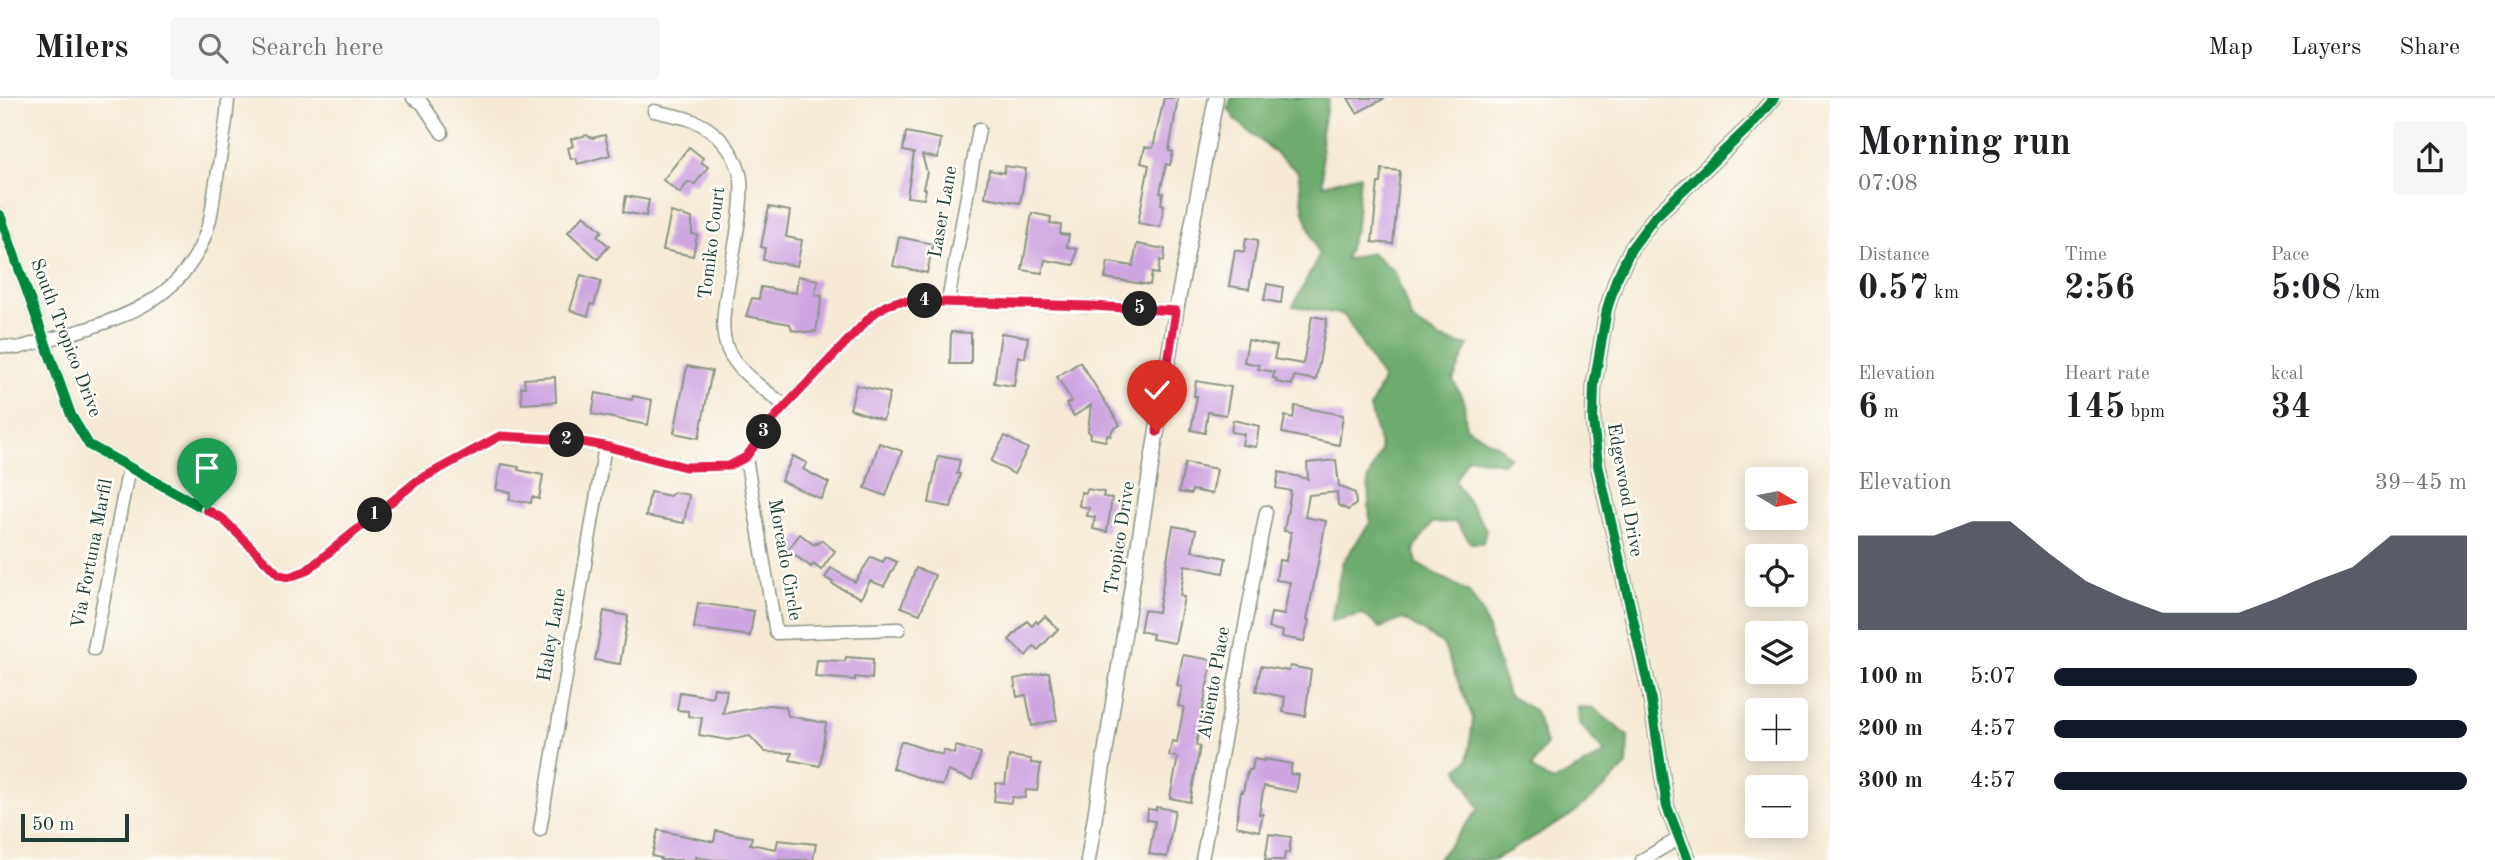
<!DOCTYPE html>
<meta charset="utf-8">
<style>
body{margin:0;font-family:"Old Standard TT",serif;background:#f6f6f6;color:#202124;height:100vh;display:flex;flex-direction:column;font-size:26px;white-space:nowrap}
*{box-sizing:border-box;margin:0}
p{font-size:23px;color:#757577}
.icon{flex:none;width:38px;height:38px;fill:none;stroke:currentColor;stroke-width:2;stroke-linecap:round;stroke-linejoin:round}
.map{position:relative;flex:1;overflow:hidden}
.sheet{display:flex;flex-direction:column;background:#fff;width:665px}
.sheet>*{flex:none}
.needle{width:46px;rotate:100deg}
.fabs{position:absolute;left:1745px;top:369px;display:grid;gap:14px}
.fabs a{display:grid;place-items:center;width:63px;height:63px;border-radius:7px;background:#fff;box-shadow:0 4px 18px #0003;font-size:35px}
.scale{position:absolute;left:21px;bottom:18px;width:108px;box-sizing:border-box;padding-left:7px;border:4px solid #1f3d34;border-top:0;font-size:19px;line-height:24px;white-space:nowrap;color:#1f3d34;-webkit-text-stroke:5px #fdfcf7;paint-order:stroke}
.pin{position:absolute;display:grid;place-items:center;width:60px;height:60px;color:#fff;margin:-72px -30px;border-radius:50% 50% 50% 0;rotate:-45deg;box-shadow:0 0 7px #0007}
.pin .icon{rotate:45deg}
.km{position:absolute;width:35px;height:35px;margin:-18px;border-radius:50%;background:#222;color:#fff;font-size:19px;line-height:35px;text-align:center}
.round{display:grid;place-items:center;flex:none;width:74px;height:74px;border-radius:7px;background:#f6f6f6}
.overview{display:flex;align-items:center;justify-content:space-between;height:119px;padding:0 28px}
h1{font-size:38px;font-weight:800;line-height:52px}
.metrics{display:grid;grid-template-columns:repeat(3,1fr);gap:10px;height:119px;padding:7px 28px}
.metrics div{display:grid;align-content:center}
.metrics b{font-size:35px;font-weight:800}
.metrics small{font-size:19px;font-weight:400}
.metrics p{font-size:19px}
.chart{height:196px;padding:14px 28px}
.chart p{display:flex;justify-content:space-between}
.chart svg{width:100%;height:126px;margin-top:7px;fill:#111827;opacity:.7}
ul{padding:0 28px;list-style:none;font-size:23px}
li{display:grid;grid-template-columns:112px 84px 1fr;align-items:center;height:52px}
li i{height:18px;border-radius:9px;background:#111827}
header{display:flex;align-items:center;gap:42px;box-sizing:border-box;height:98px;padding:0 35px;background:#fff;border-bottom:2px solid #e0e0e0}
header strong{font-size:33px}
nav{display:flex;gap:38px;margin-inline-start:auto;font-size:24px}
.search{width:490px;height:63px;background:#f6f6f6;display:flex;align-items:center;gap:18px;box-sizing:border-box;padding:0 24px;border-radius:7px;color:#757577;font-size:26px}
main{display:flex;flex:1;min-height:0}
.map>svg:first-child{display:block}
.forest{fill:#6dac6d;stroke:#467450;stroke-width:2}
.building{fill:#cda5e1}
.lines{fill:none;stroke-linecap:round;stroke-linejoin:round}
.minor-casing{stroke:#8a9485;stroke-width:15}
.tertiary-casing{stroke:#8a9485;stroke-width:17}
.minor{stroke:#fff;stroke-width:12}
.tertiary{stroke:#fff;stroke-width:14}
.cycleway-casing{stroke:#fdfcf7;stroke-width:15}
.cycleway{stroke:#00873e;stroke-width:10}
.route-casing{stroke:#fff;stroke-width:14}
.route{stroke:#e11d48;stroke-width:9}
.labels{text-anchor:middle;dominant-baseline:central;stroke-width:5;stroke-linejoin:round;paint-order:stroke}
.street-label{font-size:19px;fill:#1f3d34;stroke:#fdfcf7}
</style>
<header>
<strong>Milers</strong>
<div class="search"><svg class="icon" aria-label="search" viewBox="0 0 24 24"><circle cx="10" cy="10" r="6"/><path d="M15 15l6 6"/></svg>Search here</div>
<nav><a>Map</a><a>Layers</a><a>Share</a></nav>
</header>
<main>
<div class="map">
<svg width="1830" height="762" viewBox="0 0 1830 762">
<rect width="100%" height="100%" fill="#fdfcf7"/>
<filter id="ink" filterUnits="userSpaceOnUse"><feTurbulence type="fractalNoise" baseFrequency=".0143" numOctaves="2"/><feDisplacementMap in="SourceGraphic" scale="14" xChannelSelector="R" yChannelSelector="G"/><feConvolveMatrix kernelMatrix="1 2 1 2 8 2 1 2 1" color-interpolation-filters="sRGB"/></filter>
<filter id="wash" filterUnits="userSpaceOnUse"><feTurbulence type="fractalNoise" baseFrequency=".00686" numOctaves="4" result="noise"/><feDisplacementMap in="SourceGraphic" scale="28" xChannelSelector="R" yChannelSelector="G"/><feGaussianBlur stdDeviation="1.57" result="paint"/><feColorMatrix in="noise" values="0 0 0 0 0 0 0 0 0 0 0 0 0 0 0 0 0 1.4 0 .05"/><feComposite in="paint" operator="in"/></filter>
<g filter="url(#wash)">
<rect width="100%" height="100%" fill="#f6ead6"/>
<path class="forest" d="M1231,0h98l-8,34 2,53 37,-10 -4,51 -11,34 26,-8 24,20 17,48 29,19 27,7 -15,34 11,22 2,25 35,21 9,9 -8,6 -34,-6 -13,24 31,48 -3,14h-12l-15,-21 -24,1 -18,26 3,15 52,28 14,22 25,81 27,16 11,33 -15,24 22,14 52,-29 -26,-30 -1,-16 15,1 35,28 -1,29 -23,23 -34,28 -76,44h-57l42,-51 -21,-40 10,-9 5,-42 -30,-74 -40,-25 -23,9 -17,-14 -32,7 11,-58 28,-40 -2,-44 13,-29 -11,-42 13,-28 -39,-65 -51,-9 26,-50 -15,-44 -6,-40 -61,-51 -9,-13z"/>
<g id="blocks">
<g class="building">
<path d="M1164,0h14l-9,53 4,1 -3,13 -4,-1 -6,29h3l-2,11 3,1 -4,22 -22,-4 11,-58 -8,-2 4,-16 8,1z"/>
<path d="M1348,0h37l-28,15z"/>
<path d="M906,34l35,7 -3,19 -16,-3 5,17 -4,16 3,1 -2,10 -17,-2 7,-44 -11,-2z"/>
<path d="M587,37l5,3 13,-3 5,20 -32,9 -2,-6 -5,1 -3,-11 5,-2 -2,-7z"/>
<path d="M689,49l14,11 -2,4 7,5 -13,17 -7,-2 -8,11 -17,-13z"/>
<path d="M1005,68l21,3 -6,34 -35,-6 4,-27 15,3z"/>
<path d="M1382,71l18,2 -7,73 -21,-2 6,-59h3z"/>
<path d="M626,98l23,4 -3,16 -23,-4z"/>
<path d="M769,109l21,4 -4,26 16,3 -5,26 -34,-6 2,-12 -4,-1z"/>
<path d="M671,114l21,6v16l5,1 -4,21 -30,-6z"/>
<path d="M1032,115l19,4 -1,6 11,2 -1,9 9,1 -2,12 10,2 -3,16 -29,-5 -3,13 -20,-3z"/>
<path d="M584,117l18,16 -5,5 12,10 -11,13 -30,-27z"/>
<path d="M899,139l34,7 -6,29 -34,-7z"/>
<path d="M1246,140l12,2 -9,49 -20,-3 6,-36 9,2z"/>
<path d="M1137,146l28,5 -1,12 -4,-1 -2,14 -6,-1 -2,12 -45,-7 3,-16 25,4z"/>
<path d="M581,177l20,6 -7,24 -3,-1 -3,12 -18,-6z"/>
<path d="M798,178l20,4 -3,15 7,1 -6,36 -3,-1 -1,2 -20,-3 -2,-6 -44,-8 6,-18 7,1 2,-12 35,6z"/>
<path d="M1267,186l16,3 -2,16 -17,-3z"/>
<path d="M1312,218l15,3 -11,61 -22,-4 -2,9 -16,-3 1,-3 -4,-1 1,-6 -16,-3 1,-4 -15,-3 4,-22 29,6 -3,13 29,5z"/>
<path d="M951,234l20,1v31h-21z"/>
<path d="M1001,235l27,4 -3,21 -7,-2 -4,30 -20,-3z"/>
<path d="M1080,264l40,63 -8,5 -1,6 -4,-1 -1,6 -16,-3 1,-4 -3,-3 3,-26 -17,11 -8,-12 6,-3 -15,-24z"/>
<path d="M687,268l25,5 -13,67 -25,-5z"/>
<path d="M555,279l1,25 -34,2 -1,-17h4l-1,-8z"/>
<path d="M1196,283l35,6 -5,28 -18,-3 -3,21 -14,-3 6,-34h-3z"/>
<path d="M856,287l34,8 -7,27 -33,-11z"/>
<path d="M596,295l36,7 1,-4 19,4 -4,25 -56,-11z"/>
<path d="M1295,308l48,9 -4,30 -57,-12 3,-17 8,2z"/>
<path d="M1233,322l26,6 -3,21 -14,-2 2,-11 -13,-2z"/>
<path d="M1005,338l23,13 -14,25 -23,-13z"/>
<path d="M879,345l23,8 -16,45 -21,-8z"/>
<path d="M793,358l14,7 -4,6 3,2 23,12 -8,16 -40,-18z"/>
<path d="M938,358l22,4 -3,14h3l-9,33 -22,-4z"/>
<path d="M1336,362l3,26 16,7 1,11 -8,6 -10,-5 -1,-13 -28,3 -4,22 21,4 -19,99h2l-5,21 -22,-4 1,-6 -15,-3 3,-15 13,2 6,-33 -14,-2 3,-20 7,1 5,-29 -7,-1 7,-40 -15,-3 3,-16 29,7 -1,-16z"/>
<path d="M1185,365l32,6 -5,25 -20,-4 -1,4 -12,-2z"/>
<path d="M501,366l18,3 -1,3 25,5 -4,24 -7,-2 -1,6 -22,-3 2,-8 -15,-2z"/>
<path d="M1087,391l17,3 -1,5 9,1 -5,34 -14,-3 2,-12 -8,-1 2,-8 -10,-2 2,-14 5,1z"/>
<path d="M650,394l20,4 4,-4 15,3 -5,28 -38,-7z"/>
<path d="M1173,428l23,4 -4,21 34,7 -3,15 -38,-8 -5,31 4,1 -9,46 -23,-4 1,-5 -13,-3 4,-21 14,2z"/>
<path d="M800,436l14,11 2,-2 2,1 3,-4 14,11 -14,19 -8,-6 -2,3 -23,-17z"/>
<path d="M871,459l12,5 3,-5 11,5 -13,24 -14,-5 -9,17 -29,-14 1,-2 -8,-4 6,-10 24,14z"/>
<path d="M916,470l19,7 -15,39 -19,-7z"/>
<path d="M698,505l56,8 -4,25 -56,-8z"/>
<path d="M604,513l24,5 -8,48 -25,-4z"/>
<path d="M1045,518l13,13 -20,21 -4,-4 -8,10 -17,-16 18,-19 5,5 4,-5 2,2z"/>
<path d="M1183,557l29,5 -16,85 4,1 -10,56 -20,-4 8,-41 -9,-1 3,-15 5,1 7,-35 -6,-1 4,-19 -5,-1z"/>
<path d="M846,559l27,2 -1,20 -17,-2v3l-40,-3 2,-17 28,1z"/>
<path d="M1261,568l28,5 1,-5 21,4 -6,46 -22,-4 2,-15 -29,-6z"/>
<path d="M1049,574l8,48 -25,6 -6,-31 -9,2 -3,-18z"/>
<path d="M714,590l13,2 -4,24 46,-9 17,2 2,9 38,7 -6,43 -30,-6 2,-7 -27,-1 -15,-16 -22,4 -29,-5 3,-17 -14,-2v-5l-11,-1 3,-18 32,5z"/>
<path d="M901,643l41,14 2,-5 10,4 2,-8 25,7 -9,27 -24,-9 -6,15 -50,-18z"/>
<path d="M1009,658l22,3v4l10,1 -4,27 -11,-1 -1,8 -13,-1 -1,6 -17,-2 2,-18 9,1z"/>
<path d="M1254,661l10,2v-2l28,5 -2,10 9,1 -3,17 -32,-6 -5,28h4l-4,17 -23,-5 5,-35 2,1 4,-19 1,1 1,-4h3z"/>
<path d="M1156,709l19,3 -8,47 -18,-3 6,-33 -8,-1 1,-11 8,1z"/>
<path d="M658,732l56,12 2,-11 36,6 -2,7 26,5 2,-9 38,4 -3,16h-100l-17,-3v3h-36l1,-2 -9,-2z"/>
<path d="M1269,736l22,3 -2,16 -4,-1 -1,8h-19z"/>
</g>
</g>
</g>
<g filter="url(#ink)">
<use href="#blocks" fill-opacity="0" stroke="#8a9485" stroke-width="2"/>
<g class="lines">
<g class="minor-casing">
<g id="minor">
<path d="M413,0l9,5 20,30"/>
<path d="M654,13c12,3 25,5 37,9 23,8 43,29 49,54 6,24 -9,90 -13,117 -3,19 -7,41 1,59 10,23 38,40 57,56"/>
<path d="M0,117l71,200 18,30 134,74 56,56 10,2 17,-6 111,-90 83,-45 69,4 36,6 80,21 44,-1 17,-8 39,-52 88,-91 14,-10 12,-4 192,5 85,5"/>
<path d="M948,203l31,-172"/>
<path d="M0,248l18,2c79,-23 170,-36 192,-129 3,-13 4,-28 7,-42 4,-26 10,-53 11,-79"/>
<path d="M746,360l30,175 123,-4"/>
<path d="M94,551l35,-182"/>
<path d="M540,732l65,-384"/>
<path d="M1202,762l64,-348"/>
<path d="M1642,762l36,-21"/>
</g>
</g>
<g class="tertiary-casing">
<g id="tertiary">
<path d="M1088,762l88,-549 40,-213"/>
<path d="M1688,762l-21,-53 -17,-113 -52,-229 -5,-45 1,-35 13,-76 9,-29 15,-31 23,-31 97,-93 23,-27"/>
</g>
</g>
<use href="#minor" class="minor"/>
<use href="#tertiary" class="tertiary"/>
<g class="cycleway-casing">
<g id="cycleway">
<path d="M0,117l71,200 18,30 134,74 56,56 10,2 17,-6 111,-90 83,-45 69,4 36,6 80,21 44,-1 17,-8 39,-52 88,-91 14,-10 12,-4 192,5 85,5"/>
<path d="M1688,762l-21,-53 -17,-113 -52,-229 -5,-45 1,-35 13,-76 9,-29 15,-31 23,-31 97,-93 23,-27"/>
</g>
</g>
<use href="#cycleway" class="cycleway"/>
</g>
</g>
<g class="lines" filter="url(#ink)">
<g class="route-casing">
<path id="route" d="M207,412l16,9 56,56 10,2 17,-6 111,-90 83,-45 69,4 36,6 80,21 44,-1 17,-9 31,-42 96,-101 14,-9 12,-4 192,5 85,5 -19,121"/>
</g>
<use href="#route" class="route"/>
</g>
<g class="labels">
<g class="street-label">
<text transform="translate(944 114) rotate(-80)">Laser Lane</text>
<text transform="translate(713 145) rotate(-83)">Tomiko Court</text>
<text transform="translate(65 240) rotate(69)">South Tropico Drive</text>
<text transform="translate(1624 392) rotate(80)">Edgewood Drive</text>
<text transform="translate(1121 440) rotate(-81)">Tropico Drive</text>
<text transform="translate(93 456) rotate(-79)">Via Fortuna Marfil</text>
<text transform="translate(784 462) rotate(80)">Morcado Circle</text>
<text transform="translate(553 537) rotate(-80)">Haley Lane</text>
<text transform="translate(1215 585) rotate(-80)">Abiento Place</text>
</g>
</g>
</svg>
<div class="fabs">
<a><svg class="needle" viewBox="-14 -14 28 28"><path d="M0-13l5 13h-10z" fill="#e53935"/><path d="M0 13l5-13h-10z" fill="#757577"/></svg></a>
<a><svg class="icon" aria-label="locate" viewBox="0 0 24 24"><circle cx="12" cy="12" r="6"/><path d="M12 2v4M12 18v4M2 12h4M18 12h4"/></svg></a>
<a><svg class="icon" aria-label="layers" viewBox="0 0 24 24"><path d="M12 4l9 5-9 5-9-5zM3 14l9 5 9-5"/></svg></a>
<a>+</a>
<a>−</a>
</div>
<div class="scale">50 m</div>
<div class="pin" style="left:207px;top:412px;background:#1e9e55"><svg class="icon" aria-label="arrive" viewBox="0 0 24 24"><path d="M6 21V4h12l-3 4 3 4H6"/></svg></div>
<div class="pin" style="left:1157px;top:334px;background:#d93025"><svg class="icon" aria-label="check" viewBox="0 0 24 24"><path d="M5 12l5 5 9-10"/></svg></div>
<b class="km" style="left:375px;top:417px">1</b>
<b class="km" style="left:567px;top:342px">2</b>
<b class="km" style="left:764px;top:334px">3</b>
<b class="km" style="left:925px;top:203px">4</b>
<b class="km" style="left:1140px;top:211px">5</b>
</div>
<section class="sheet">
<div class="overview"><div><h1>Morning run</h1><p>07:08</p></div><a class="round"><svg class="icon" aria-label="share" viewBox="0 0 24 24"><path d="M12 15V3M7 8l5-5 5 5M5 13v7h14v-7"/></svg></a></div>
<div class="metrics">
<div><p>Distance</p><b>0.57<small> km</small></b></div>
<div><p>Time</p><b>2:56</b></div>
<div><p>Pace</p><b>5:08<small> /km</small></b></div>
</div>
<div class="metrics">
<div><p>Elevation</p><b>6<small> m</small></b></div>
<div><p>Heart rate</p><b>145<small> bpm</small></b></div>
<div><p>kcal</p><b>34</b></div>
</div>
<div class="chart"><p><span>Elevation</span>39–45 m</p>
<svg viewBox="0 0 160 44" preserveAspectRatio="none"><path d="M0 44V11L10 11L20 11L30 6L40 6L50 17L60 27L70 33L80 38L90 38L100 38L110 33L120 27L130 22L140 11L150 11L160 11V44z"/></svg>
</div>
<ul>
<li><b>100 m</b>5:07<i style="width:88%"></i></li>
<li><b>200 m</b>4:57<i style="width:100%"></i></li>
<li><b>300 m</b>4:57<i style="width:100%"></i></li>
</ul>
</section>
</main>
